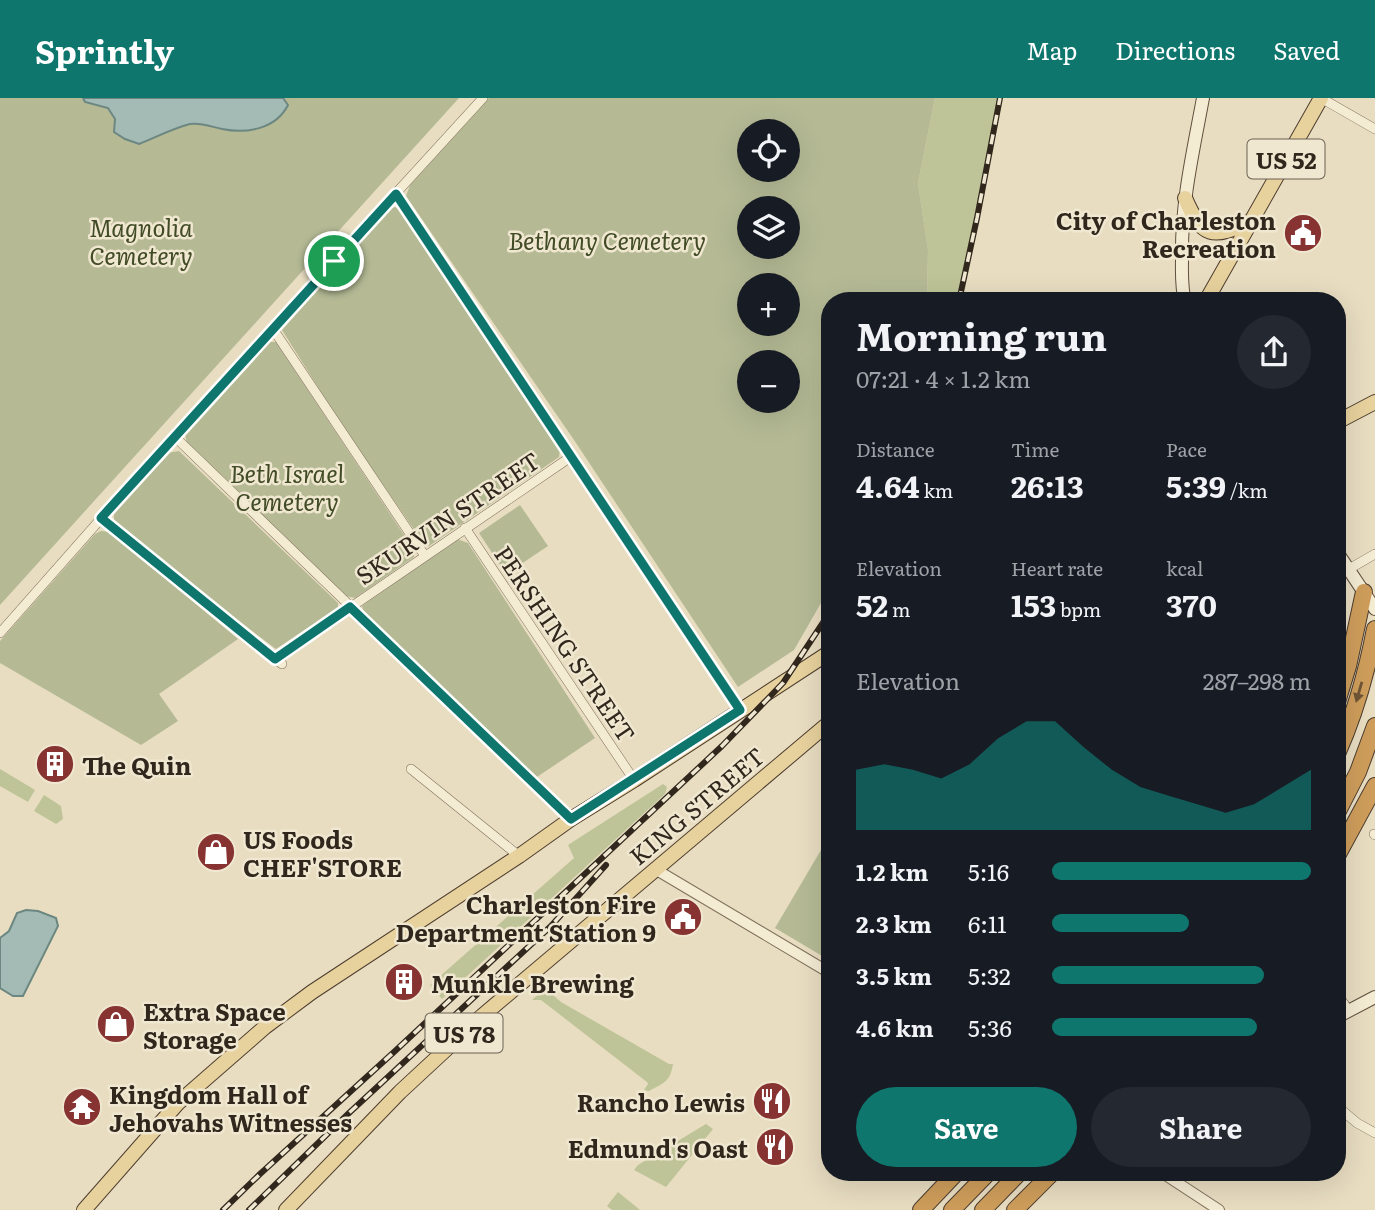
<!DOCTYPE html>
<meta charset="utf-8">
<style>
body{margin:0;font-family:Literata,serif;background:#242831;color:#f1f3f6;height:100vh;display:flex;flex-direction:column;font-size:26px;white-space:nowrap}
*{box-sizing:border-box;margin:0}
p{font-size:23px;color:#9ea1a6}
.icon{flex:none;width:38px;height:38px;fill:none;stroke:currentColor;stroke-width:2;stroke-linecap:round;stroke-linejoin:round}
.map{position:relative;flex:1;overflow:hidden}
.details{position:absolute;left:821px;top:194px;width:525px;height:889px;display:flex;flex-direction:column;background:#171b24;border-radius:28px;box-shadow:0 7px 28px #0002}
.details>*{flex:none}
.fabs{position:absolute;left:737px;top:21px;display:grid;gap:14px}
.fabs a{display:grid;place-items:center;width:63px;height:63px;border-radius:50%;background:#171b24;box-shadow:0 7px 28px #0002;font-size:35px}
.pin{position:absolute;display:grid;place-items:center;width:60px;height:60px;color:#fff;margin:-30px;border:4px solid #fff;border-radius:50%;box-shadow:0 2px 7px #0007}
.round{display:grid;place-items:center;flex:none;width:74px;height:74px;border-radius:37px;background:#242831}
.summary{display:flex;align-items:center;justify-content:space-between;height:119px;padding:0 35px}
h1{font-size:38px;font-weight:700;line-height:52px}
.figures{display:grid;grid-template-columns:repeat(3,1fr);gap:10px;height:119px;padding:7px 35px}
.figures div{display:grid;align-content:center}
.figures b{font-size:30px;font-weight:700}
.figures small{font-size:19px;font-weight:400}
.figures p{font-size:19px}
.chart{height:196px;padding:14px 35px}
.chart p{display:flex;justify-content:space-between}
.chart svg{width:100%;height:126px;margin-top:7px;fill:#0f766e;opacity:.7}
.primary-button{display:flex;gap:14px;margin-top:auto;padding:14px 35px}
.primary-button a{flex:1;height:80px;border-radius:42px;background:#0f766e;color:#fff;font-size:28px;font-weight:700;line-height:80px;text-align:center}
.primary-button a+a{background:#242831;color:#f1f3f6}
ul{padding:0 35px;list-style:none;font-size:23px}
li{display:grid;grid-template-columns:112px 84px 1fr;align-items:center;height:52px}
li i{height:18px;border-radius:9px;background:#0f766e}
header{display:flex;align-items:center;gap:42px;box-sizing:border-box;height:98px;padding:0 35px;background:#0f766e;color:#fff}
header strong{font-size:33px}
nav{display:flex;gap:38px;margin-inline-start:auto;font-size:24px}
.map>svg:first-child{display:block}
.green{fill:#bec497}
.cemetery{fill:#b5ba95;fill-rule:evenodd}
.water{fill:#a3bbb4;stroke:#6c8781;stroke-width:2}
.lines{fill:none;stroke-linecap:round;stroke-linejoin:round}
.minor-casing{stroke:#7f6f5b;stroke-width:10}
.tertiary-casing{stroke:#7f6f5b;stroke-width:12}
.secondary-casing{stroke:#61503e;stroke-width:14}
.primary-casing{stroke:#4d3d2f;stroke-width:16}
.motorway-casing{stroke:#4d3d2f;stroke-width:18}
.minor{stroke:#f4ebd3;stroke-width:9}
.tertiary{stroke:#f4ebd3;stroke-width:10}
.secondary{stroke:#f4ebd3;stroke-width:12}
.primary{stroke:#e7d19d;stroke-width:14}
.motorway{stroke:#ce9d5b;stroke-width:16}
.rail-casing{stroke:#31271d;stroke-width:6}
.rail{stroke:#f0e7d0;stroke-width:3.5;stroke-dasharray:10;stroke-linecap:butt}
.oneway{fill:#705636}
.route-casing{stroke:#fff;stroke-width:14}
.route{stroke:#0f766e;stroke-width:9}
.labels{text-anchor:middle;dominant-baseline:central;stroke-width:5;stroke-linejoin:round;paint-order:stroke}
.shield{fill:#f0e7d0;stroke:#6a6153;stroke-width:2}
.shield-label{font-size:23px;font-weight:bold;fill:#31271d}
.poi-label{font-size:24px;font-weight:bold;fill:#31271d;stroke:#f0e7d0;text-anchor:start}
.park-label{font-size:24px;font-style:italic;fill:#414b26;stroke:#f0e7d0}
.street-label{font-size:24px;fill:#31271d;stroke:#f0e7d0}
</style>
<header>
<strong>Sprintly</strong>
<nav><a>Map</a><a>Directions</a><a>Saved</a></nav>
</header>
<div class="map">
<svg width="1375" height="1112" viewBox="0 0 1375 1112">
<rect width="100%" height="100%" fill="#e8ddc1"/>
<g class="green">
<path d="M935,0h65l-23,120 -18,83h-32l1,-51 -10,-67z"/>
<path d="M0,671l35,21 -7,12 -28,-16z"/>
<path d="M663,686l4,3 -2,7 -223,205 -12,-14 144,-127 -6,-13z"/>
<path d="M44,697l17,11 2,13 -7,5 -22,-13z"/>
<path d="M549,887l5,11 7,6 108,62h4c-3,18 -9,19 -24,27l-5,-1 4,-6 -1,-2 -106,-82h-9z"/>
<path d="M706,1026l7,5 -47,58 -32,-17 4,-5z"/>
<path d="M618,1094l22,18h-28l-5,-4z"/>
</g>
<g class="cemetery">
<path d="M0,0h459l-459,507z"/>
<path d="M489,0h446l-17,85 10,67 -1,51h-97l-1,288 -35,61 -56,37 -164,-247 -168,-244 4,-11zM749,33h39v39h-39zM749,110h39v39h-39zM749,187h39v39h-39zM749,264h39v39h-39z"/>
<path d="M395,109l5,3 160,240 -1,7 -130,89 -5,-2 -86,-125 -56,-89 107,-121z"/>
<path d="M267,244h9l138,208v7l-59,41 -10,-2 -158,-152 -2,-10z"/>
<path d="M179,353l159,152v5l-62,41 -94,-71 -68,-56v-8l53,-61z"/>
<path d="M520,407l28,41 -42,28 -27,-41z"/>
<path d="M101,433l8,1 129,107 -79,55 19,27 -37,24 -141,-82v-22l95,-107z"/>
<path d="M457,441l11,4 127,195 -58,39 -173,-163 -2,-8z"/>
<path d="M821,752l8,5v105l-54,-32z"/>
</g>
<g class="water">
<path d="M83,0h200l5,7c-12,24 -41,29 -66,24 -10,-2 -22,-7 -32,-5 -17,4 -35,14 -51,20l-14,-5 -11,-7 1,-13 -7,-11 -23,-6z"/>
<path d="M26,812l12,1 18,7 2,8 -35,70h-10l-13,-8v-50l9,-7 8,-18z"/>
</g>
<g class="lines">
<g class="minor-casing">
<g id="minor">
<path d="M1321,0l54,31"/>
<path d="M396,96l344,516"/>
<path d="M273,231l152,227"/>
<path d="M174,338l397,383"/>
<path d="M101,420l181,146"/>
<path d="M465,430l169,252"/>
<path d="M1349,471l26,-15"/>
<path d="M0,535l174,-197 309,-338"/>
<path d="M275,561l297,-203"/>
<path d="M411,671l108,87"/>
<path d="M1374,736l1,1"/>
<path d="M1337,896l12,17"/>
<path d="M1337,1008l20,17 18,10"/>
</g>
</g>
<g class="tertiary-casing">
<g id="tertiary">
<path d="M655,771l175,104"/>
<path d="M1161,1074l58,38"/>
</g>
</g>
<g class="secondary-casing">
<g id="secondary">
<path d="M1185,203c-4,-14 -3,-29 -3,-43 -1,-55 11,-106 21,-160"/>
<path d="M1337,454l38,57"/>
<path d="M1337,919l38,-20"/>
</g>
</g>
<g class="primary-casing">
<g id="primary">
<path d="M1185,100c17,40 27,42 66,23"/>
<path d="M1206,203l115,-203"/>
<path d="M1337,324l38,-20"/>
<path d="M84,1112l94,-107 87,-76 47,-35 207,-136 52,-37 63,-39 196,-128"/>
<path d="M286,1112l114,-118 82,-76 348,-294"/>
</g>
</g>
<g class="motorway-casing">
<g id="motorway">
<path d="M1337,604l11,-36 16,-74"/>
<path d="M1337,656c18,-40 30,-83 38,-125"/>
<path d="M1337,715l21,-41 17,-46"/>
<path d="M1337,758l38,-70"/>
<path d="M921,1112l36,-38"/>
<path d="M952,1112l37,-38"/>
<path d="M983,1112l37,-38"/>
<path d="M1015,1112l38,-38"/>
</g>
</g>
<use href="#minor" class="minor"/>
<use href="#tertiary" class="tertiary"/>
<use href="#secondary" class="secondary"/>
<use href="#primary" class="primary"/>
<use href="#motorway" class="motorway"/>
<g class="rail-casing">
<g id="rail">
<path d="M959,203l18,-83 23,-120"/>
<path d="M223,1112l37,-36 134,-122 328,-306 61,-63 47,-71"/>
<path d="M249,1112l100,-97 202,-187 55,-61"/>
</g>
</g>
<use href="#rail" class="rail"/>
</g>
<defs><path id="oneway-solid" d="M-6-.8H1V-3.2L6.5 0L1 3.2V.8H-6Z" transform="scale(1.75)"/></defs>
<use class="oneway" href="#oneway-solid" transform="translate(1359 594) rotate(106)"/>
<g class="lines">
<g class="route-casing">
<path id="route" d="M396,96l344,516 -169,109 -221,-212 -75,52 -174,-141z"/>
</g>
<use href="#route" class="route"/>
</g>
<defs>
<g id="civic-disc" transform="scale(2.0125)"><circle r="9.5" fill="#873332" stroke="#f0e7d0"/><path d="M-.6-6.5H3V-4.5H.6V-3L4-1V1h2V6H-6V1h2V-1L-.6-3ZM-1.2 2.5V6h2.4V2.5Z" fill="#fff"/></g>
<g id="building-disc" transform="scale(2.0125)"><circle r="9.5" fill="#873332" stroke="#f0e7d0"/><path d="M-4-6H4V6H1V3H-1V6H-4ZM-2.5-4.3h1.7v1.8h-1.7ZM.8-4.3h1.7v1.8H.8ZM-2.5-1h1.7V.8h-1.7ZM.8-1h1.7V.8H.8Z" fill="#fff"/></g>
<g id="shop-disc" transform="scale(2.0125)"><circle r="9.5" fill="#873332" stroke="#f0e7d0"/><path d="M-5-2.5h2.3a2.7 3.5 0 0 1 5.4 0H5L5.5 6h-11ZM-1.5-2.5h3a1.5 2.3 0 0 0-3 0Z" fill="#fff"/></g>
<g id="restaurant-disc" transform="scale(2.0125)"><circle r="9.5" fill="#873332" stroke="#f0e7d0"/><path d="M-5-6h1v4h1v-4h1v4h1v-4h1v5L-1.5 .5V6h-2V.5L-5-1ZM5-6V6H3V1.5H1.5Q1.5-4 5-6Z" fill="#fff"/></g>
<g id="temple-disc" transform="scale(2.0125)"><circle r="9.5" fill="#873332" stroke="#f0e7d0"/><path d="M0-6L5-2H3V0L6.5 2.5H4V6H1.5V3h-3V6H-4V2.5H-6.5L-3 0V-2H-5Z" fill="#fff"/></g>
</defs>
<g fill-rule="evenodd">
<use href="#civic-disc" x="1303" y="135"/>
<use href="#building-disc" x="55" y="666"/>
<use href="#shop-disc" x="216" y="754"/>
<use href="#civic-disc" x="683" y="819"/>
<use href="#building-disc" x="404" y="884"/>
<use href="#shop-disc" x="116" y="926"/>
<use href="#restaurant-disc" x="772" y="1003"/>
<use href="#temple-disc" x="82" y="1009"/>
<use href="#restaurant-disc" x="775" y="1049"/>
</g>
<g class="labels">
<g class="shield">
<rect x="1247.5" y="41.5" width="77" height="39" rx="5"/>
<rect x="425.5" y="915.5" width="77" height="39" rx="5"/>
</g>
<g class="shield-label">
<text x="1286" y="61">US 52</text>
<text x="464" y="935">US 78</text>
</g>
<g class="poi-label">
<text x="1276" y="121" text-anchor="end">City of Charleston<tspan x="1276" dy="28">Recreation</tspan></text>
<text x="82" y="666">The Quin</text>
<text x="243" y="740">US Foods<tspan x="243" dy="28">CHEF'STORE</tspan></text>
<text x="656" y="805" text-anchor="end">Charleston Fire<tspan x="656" dy="28">Department Station 9</tspan></text>
<text x="431" y="884">Munkle Brewing</text>
<text x="143" y="912">Extra Space<tspan x="143" dy="28">Storage</tspan></text>
<text x="109" y="995">Kingdom Hall of<tspan x="109" dy="28">Jehovahs Witnesses</tspan></text>
<text x="745" y="1003" text-anchor="end">Rancho Lewis</text>
<text x="748" y="1049" text-anchor="end">Edmund's Oast</text>
</g>
<g class="park-label">
<text x="141" y="128">Magnolia<tspan x="141" dy="28">Cemetery</tspan></text>
<text x="607" y="141">Bethany Cemetery</text>
<text x="287" y="374">Beth Israel<tspan x="287" dy="28">Cemetery</tspan></text>
</g>
<g class="street-label">
<text transform="translate(447 419) rotate(-34)">SKURVIN STREET</text>
<text transform="translate(566 545) rotate(56)">PERSHING STREET</text>
<text transform="translate(696 707) rotate(-40)">KING STREET</text>
</g>
</g>
</svg>
<div class="fabs">
<a><svg class="icon" aria-label="locate" viewBox="0 0 24 24"><circle cx="12" cy="12" r="6"/><path d="M12 2v4M12 18v4M2 12h4M18 12h4"/></svg></a>
<a><svg class="icon" aria-label="layers" viewBox="0 0 24 24"><path d="M12 4l9 5-9 5-9-5zM3 14l9 5 9-5"/></svg></a>
<a>+</a>
<a>−</a>
</div>
<div class="pin" style="left:334px;top:163px;background:#1e9e55"><svg class="icon" aria-label="arrive" viewBox="0 0 24 24"><path d="M6 21V4h12l-3 4 3 4H6"/></svg></div>
<section class="details">
<div class="summary"><div><h1>Morning run</h1><p>07:21 · 4 × 1.2 km</p></div><a class="round"><svg class="icon" aria-label="share" viewBox="0 0 24 24"><path d="M12 15V3M7 8l5-5 5 5M5 13v7h14v-7"/></svg></a></div>
<div class="figures">
<div><p>Distance</p><b>4.64<small> km</small></b></div>
<div><p>Time</p><b>26:13</b></div>
<div><p>Pace</p><b>5:39<small> /km</small></b></div>
</div>
<div class="figures">
<div><p>Elevation</p><b>52<small> m</small></b></div>
<div><p>Heart rate</p><b>153<small> bpm</small></b></div>
<div><p>kcal</p><b>370</b></div>
</div>
<div class="chart"><p><span>Elevation</span>287–298 m</p>
<svg viewBox="0 0 160 44" preserveAspectRatio="none"><path d="M0 44V23L10 21L20 23L30 26L40 21L50 12L60 6L70 6L80 15L90 23L100 29L110 32L120 35L130 38L140 35L150 29L160 23V44z"/></svg>
</div>
<ul>
<li><b>1.2 km</b>5:16<i style="width:100%"></i></li>
<li><b>2.3 km</b>6:11<i style="width:53%"></i></li>
<li><b>3.5 km</b>5:32<i style="width:82%"></i></li>
<li><b>4.6 km</b>5:36<i style="width:79%"></i></li>
</ul>
<div class="primary-button"><a>Save</a><a>Share</a></div>
</section>
</div>
